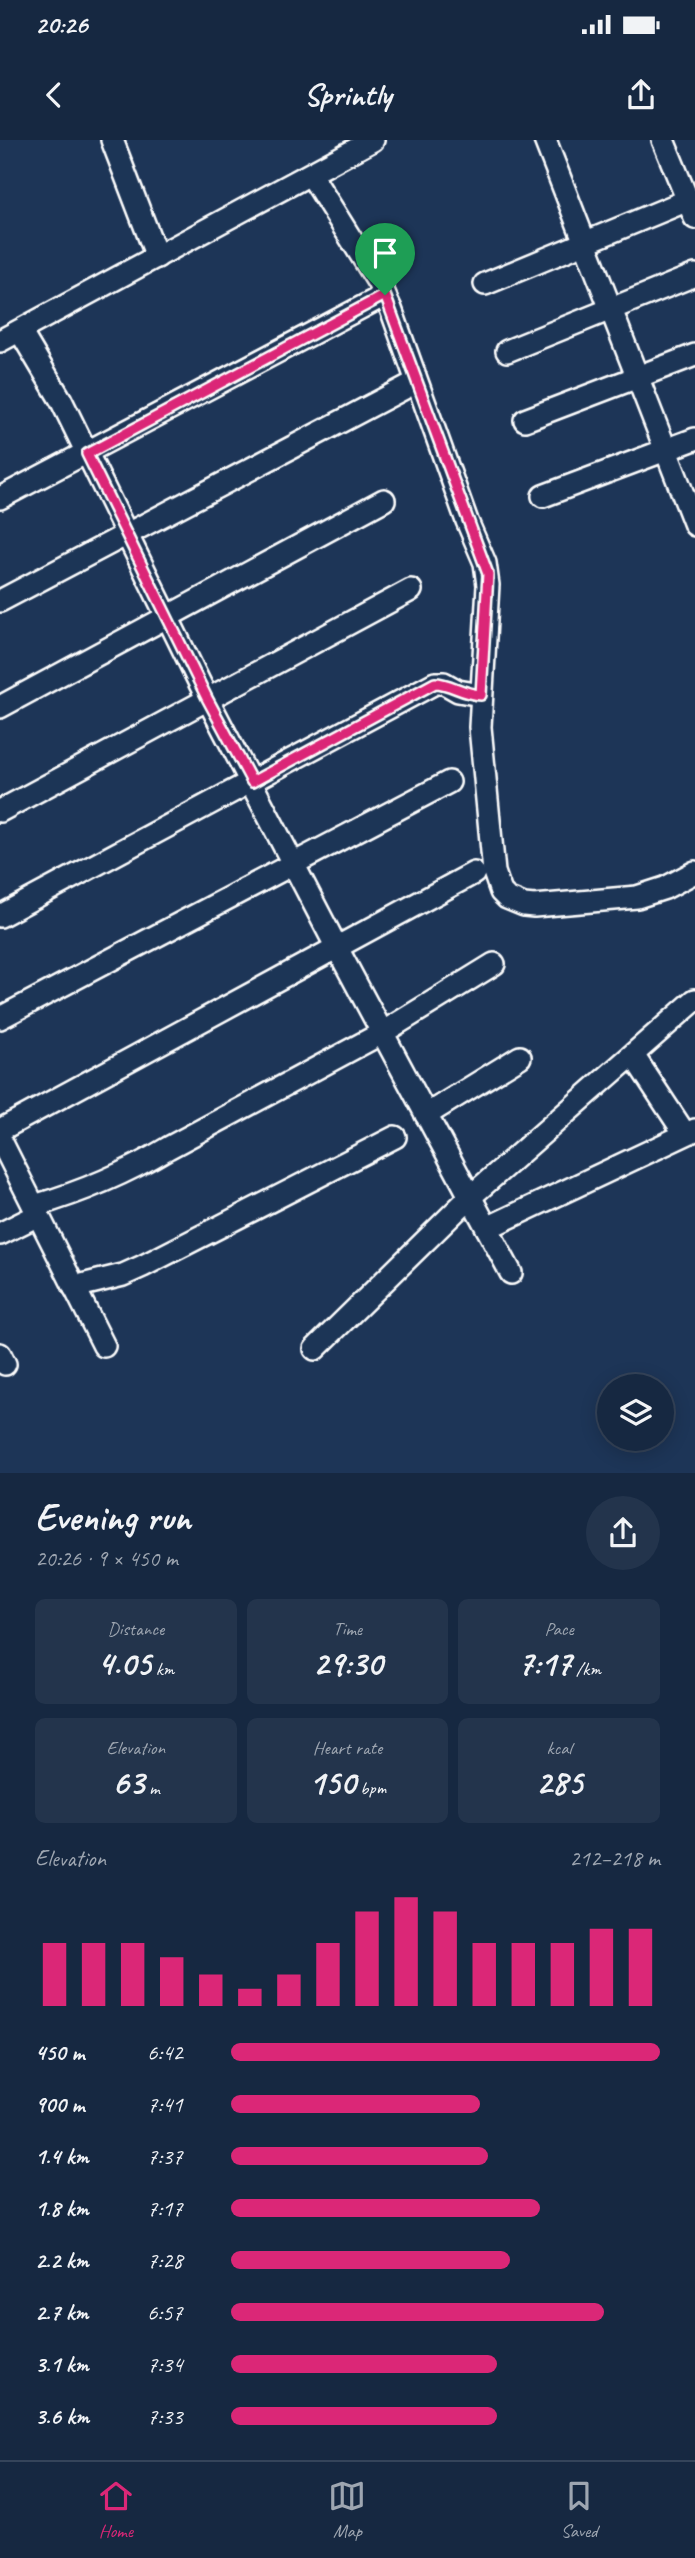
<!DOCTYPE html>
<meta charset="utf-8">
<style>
body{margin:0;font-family:Caveat,sans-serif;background:#23344c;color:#f1f3f6;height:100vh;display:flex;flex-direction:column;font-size:26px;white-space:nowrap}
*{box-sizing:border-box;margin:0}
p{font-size:23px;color:#9ea6b1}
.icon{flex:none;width:38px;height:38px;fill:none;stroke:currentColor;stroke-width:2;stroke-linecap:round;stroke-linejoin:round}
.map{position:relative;height:1333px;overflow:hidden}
.sheet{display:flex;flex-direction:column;background:#162841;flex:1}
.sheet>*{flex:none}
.buttons{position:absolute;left:597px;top:1234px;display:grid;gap:14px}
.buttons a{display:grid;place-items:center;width:77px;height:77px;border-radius:50%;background:#162841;box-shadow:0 4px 18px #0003,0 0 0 2px #35445a;font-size:35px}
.pin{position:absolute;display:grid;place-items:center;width:60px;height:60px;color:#fff;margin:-72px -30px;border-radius:50% 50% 50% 0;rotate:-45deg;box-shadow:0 0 7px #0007}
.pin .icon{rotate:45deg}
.round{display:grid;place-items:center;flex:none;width:74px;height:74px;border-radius:37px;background:#23344c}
.head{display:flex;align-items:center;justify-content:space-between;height:119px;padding:0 35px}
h1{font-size:38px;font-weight:700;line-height:52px}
.metrics{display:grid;grid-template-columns:repeat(3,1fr);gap:10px;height:119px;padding:7px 35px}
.metrics div{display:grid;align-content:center;border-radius:10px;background:#23344c;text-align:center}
.metrics b{font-size:35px;font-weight:700}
.metrics small{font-size:19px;font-weight:400}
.metrics p{font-size:19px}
.chart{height:196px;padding:14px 35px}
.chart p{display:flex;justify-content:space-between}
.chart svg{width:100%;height:126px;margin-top:7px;stroke:#db2777;stroke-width:6}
ul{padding:0 35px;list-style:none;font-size:23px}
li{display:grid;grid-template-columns:112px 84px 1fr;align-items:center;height:52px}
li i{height:18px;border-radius:9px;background:#db2777}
.status{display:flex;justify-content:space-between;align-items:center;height:49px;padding:0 35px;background:#162841;direction:ltr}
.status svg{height:19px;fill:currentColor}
header{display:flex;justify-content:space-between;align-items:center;height:91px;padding:0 35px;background:#162841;font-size:32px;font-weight:700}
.tab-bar{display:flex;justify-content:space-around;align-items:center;height:98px;border-top:2px solid #35445a;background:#162841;font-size:19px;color:#9ea6b1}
.tab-bar a{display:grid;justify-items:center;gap:4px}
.tab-bar .active{color:#db2777}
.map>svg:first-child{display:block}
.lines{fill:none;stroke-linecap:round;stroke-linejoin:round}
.minor-casing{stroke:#fff;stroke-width:26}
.minor{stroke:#1d3557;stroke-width:21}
.route-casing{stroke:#fff;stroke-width:14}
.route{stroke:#db2777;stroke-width:9}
</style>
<div class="status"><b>20:26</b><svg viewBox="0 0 49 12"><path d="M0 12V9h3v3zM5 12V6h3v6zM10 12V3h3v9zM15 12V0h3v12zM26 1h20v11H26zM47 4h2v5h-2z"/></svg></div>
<header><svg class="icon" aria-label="back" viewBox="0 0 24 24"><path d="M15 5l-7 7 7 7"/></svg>Sprintly<svg class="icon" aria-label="share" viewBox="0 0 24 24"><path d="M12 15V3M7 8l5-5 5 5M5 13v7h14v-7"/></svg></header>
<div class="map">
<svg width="695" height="1333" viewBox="0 0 695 1333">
<rect width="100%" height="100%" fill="#1d3557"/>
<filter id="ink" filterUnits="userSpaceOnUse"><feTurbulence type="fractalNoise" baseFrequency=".0143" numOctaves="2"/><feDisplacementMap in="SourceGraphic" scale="14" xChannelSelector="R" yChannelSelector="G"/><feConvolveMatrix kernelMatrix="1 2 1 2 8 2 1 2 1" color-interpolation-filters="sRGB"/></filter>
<g filter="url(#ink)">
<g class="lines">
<g class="minor-casing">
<g id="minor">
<path d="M112,0l45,117"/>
<path d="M545,0l150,385"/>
<path d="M663,0l32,78"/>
<path d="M311,35l67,107 13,27 76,212 18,42 3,22 -8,142 14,145 7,20 6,6 17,7 10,1 103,-9 28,-9 30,-16"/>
<path d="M485,144l203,-84"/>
<path d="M20,191l41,69 146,298 130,250 174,325"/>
<path d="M0,201l373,-201"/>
<path d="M507,211l188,-76"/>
<path d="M525,280l170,-65"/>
<path d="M543,356l152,-57"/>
<path d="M0,358l385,-203"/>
<path d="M0,461l416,-219"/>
<path d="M0,567l384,-207"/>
<path d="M0,671l411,-221"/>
<path d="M0,776l435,-233h9l14,8 23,4"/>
<path d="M0,878l449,-236"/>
<path d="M633,915l52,79"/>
<path d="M426,975l94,-58"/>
<path d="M0,990l474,-257"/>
<path d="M0,999l104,207"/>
<path d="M34,1066c48,-14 91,-32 134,-58l214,-115 112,-69"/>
<path d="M487,1088l208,-98"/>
<path d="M0,1094l38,-19"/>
<path d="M74,1147l49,-12 20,-9 252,-129"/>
<path d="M315,1209l155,-152 225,-197"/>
<path d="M0,1214l5,10"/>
</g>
</g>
<use href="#minor" class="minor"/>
</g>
</g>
<g class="lines" filter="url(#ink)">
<g class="route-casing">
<path id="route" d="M385,155l103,279 -7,121c-19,-1 -31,-12 -46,-12l-183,99 -45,-84 -120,-244z"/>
</g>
<use href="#route" class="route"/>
</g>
</svg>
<div class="buttons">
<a><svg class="icon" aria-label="layers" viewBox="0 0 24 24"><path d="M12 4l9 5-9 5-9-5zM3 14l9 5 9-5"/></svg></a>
</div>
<div class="pin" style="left:385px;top:155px;background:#1e9e55"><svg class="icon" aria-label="arrive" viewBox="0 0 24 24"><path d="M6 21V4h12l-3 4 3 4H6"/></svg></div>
</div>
<section class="sheet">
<div class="head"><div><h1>Evening run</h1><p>20:26 · 9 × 450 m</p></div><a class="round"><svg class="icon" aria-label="share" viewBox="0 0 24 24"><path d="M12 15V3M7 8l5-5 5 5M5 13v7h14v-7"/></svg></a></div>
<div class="metrics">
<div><p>Distance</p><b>4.05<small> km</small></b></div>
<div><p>Time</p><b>29:30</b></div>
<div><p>Pace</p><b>7:17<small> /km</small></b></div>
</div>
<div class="metrics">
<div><p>Elevation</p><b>63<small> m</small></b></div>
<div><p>Heart rate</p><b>150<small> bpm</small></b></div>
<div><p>kcal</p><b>285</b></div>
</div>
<div class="chart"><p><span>Elevation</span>212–218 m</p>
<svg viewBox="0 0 160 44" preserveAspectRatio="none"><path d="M5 44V22M15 44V22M25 44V22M35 44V27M45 44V33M55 44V38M65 44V33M75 44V22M85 44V11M95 44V6M105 44V11M115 44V22M125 44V22M135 44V22M145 44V17M155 44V17"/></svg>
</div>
<ul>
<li><b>450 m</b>6:42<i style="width:100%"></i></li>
<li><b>900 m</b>7:41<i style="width:58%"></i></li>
<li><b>1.4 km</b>7:37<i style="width:60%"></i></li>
<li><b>1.8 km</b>7:17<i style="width:72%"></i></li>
<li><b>2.2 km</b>7:28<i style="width:65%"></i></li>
<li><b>2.7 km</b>6:57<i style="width:87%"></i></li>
<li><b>3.1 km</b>7:34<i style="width:62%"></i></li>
<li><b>3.6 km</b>7:33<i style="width:62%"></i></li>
</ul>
</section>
<nav class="tab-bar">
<a class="active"><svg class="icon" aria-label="home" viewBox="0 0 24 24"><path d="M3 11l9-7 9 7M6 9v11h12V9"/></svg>Home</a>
<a><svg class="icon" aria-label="map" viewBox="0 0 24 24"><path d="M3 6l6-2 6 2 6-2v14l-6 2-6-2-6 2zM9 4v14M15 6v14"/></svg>Map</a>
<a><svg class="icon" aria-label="saved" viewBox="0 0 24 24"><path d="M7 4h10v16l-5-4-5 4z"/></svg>Saved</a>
</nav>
